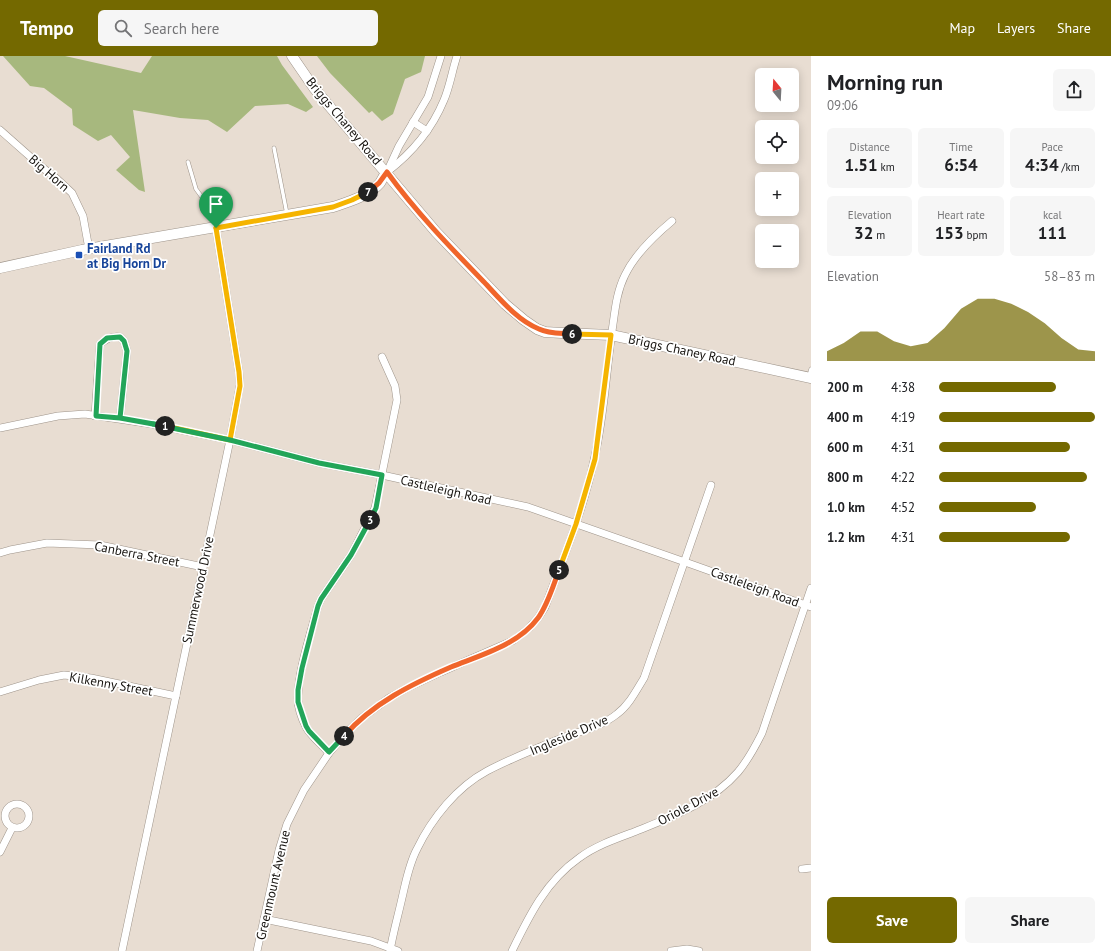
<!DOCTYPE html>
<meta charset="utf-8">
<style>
body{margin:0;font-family:"PT Sans",sans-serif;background:#f6f6f6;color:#202124;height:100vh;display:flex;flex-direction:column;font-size:15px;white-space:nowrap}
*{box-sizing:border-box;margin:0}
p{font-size:13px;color:#757577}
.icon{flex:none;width:22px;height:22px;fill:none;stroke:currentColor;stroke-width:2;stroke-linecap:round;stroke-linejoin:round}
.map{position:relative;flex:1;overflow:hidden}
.sheet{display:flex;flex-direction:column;background:#fff;width:300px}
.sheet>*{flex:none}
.needle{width:26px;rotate:342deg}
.fabs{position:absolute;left:755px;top:12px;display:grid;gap:8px}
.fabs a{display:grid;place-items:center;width:44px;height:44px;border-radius:6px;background:#fff;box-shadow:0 2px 10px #0003;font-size:20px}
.pin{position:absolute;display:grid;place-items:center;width:34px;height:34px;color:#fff;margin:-41px -17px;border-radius:50% 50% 50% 0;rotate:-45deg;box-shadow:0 0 4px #0007}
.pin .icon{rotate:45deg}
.km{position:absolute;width:20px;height:20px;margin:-10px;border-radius:50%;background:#222;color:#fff;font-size:11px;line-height:20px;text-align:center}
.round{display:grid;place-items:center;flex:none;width:42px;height:42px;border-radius:6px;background:#f6f6f6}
.headline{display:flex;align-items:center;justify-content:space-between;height:68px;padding:0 16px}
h1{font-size:22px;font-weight:700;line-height:30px}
.metrics{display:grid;grid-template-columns:repeat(3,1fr);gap:6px;height:68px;padding:4px 16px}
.metrics div{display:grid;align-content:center;border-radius:6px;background:#f6f6f6;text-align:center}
.metrics b{font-size:17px;font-weight:700}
.metrics small{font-size:11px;font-weight:400}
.metrics p{font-size:11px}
.chart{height:112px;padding:8px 16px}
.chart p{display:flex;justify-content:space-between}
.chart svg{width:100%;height:72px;margin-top:4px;fill:#746900;opacity:.7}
.primary-button{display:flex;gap:8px;margin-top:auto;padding:8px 16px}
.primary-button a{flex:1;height:46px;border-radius:6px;background:#746900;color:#fff;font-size:16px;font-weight:700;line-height:46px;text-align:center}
.primary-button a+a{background:#f6f6f6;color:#202124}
ul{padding:0 16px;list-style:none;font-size:13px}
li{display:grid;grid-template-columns:64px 48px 1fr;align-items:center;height:30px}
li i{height:10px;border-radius:5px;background:#746900}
header{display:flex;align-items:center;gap:24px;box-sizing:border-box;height:56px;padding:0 20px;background:#746900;color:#fff}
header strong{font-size:19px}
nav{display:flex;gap:22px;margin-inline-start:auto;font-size:14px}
.search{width:280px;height:36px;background:#f6f6f6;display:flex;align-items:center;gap:10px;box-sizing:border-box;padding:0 14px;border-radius:6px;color:#757577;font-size:15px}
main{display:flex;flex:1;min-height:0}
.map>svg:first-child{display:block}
.green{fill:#a7b87e}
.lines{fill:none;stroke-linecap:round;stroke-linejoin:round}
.lane-casing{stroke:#9e948a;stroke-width:4.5}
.street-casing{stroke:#9e948a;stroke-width:8}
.secondary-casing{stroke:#9e948a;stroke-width:11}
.lane{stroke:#fff;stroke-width:3.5}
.street{stroke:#fff;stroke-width:7}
.secondary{stroke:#fff;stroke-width:10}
.split-1-casing{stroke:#fff;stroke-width:8}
.split-2-casing{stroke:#fff;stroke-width:8}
.split-3-casing{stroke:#fff;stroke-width:8}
.split-4-casing{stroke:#fff;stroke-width:8}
.split-5-casing{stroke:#fff;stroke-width:8}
.split-6-casing{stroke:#fff;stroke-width:8}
.split-7-casing{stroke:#fff;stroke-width:8}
.split-8-casing{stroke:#fff;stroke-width:8}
.split-1{stroke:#f5b400;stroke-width:5}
.split-2{stroke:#22a559;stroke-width:5}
.split-3{stroke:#22a559;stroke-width:5}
.split-4{stroke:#22a559;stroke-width:5}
.split-5{stroke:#f0652b;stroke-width:5}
.split-6{stroke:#f5b400;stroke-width:5}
.split-7{stroke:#f0652b;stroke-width:5}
.split-8{stroke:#f5b400;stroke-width:5}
.transit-dot{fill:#1a4fb4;stroke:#fff;stroke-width:1.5}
.labels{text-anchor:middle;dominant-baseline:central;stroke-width:3.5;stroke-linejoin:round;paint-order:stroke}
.street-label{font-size:13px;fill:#16130f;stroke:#fff}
.transit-label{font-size:13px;font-weight:bold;fill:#164399;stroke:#fff;text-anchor:start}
</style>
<header>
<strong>Tempo</strong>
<div class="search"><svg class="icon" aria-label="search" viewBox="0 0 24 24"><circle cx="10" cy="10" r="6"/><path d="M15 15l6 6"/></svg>Search here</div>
<nav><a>Map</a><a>Layers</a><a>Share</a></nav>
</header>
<main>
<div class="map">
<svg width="811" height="895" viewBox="0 0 811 895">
<rect width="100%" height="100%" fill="#e8ddd2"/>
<g class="green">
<path d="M3,0h62l76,17 11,-17h125l5,9 31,42 -7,5 -18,-8 -33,2 -28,26 -19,-12 -28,-2 -47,-8 12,82 -6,-2 -23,-20 14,-13 -19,-22 -13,6 -25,-16 -1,-16 -28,-21 -14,-2z"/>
<path d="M317,0h108l-4,16 -16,7 -12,35 -11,7 -10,-10 -3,2 -39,-40z"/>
</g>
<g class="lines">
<g class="lane-casing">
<g id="lane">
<path d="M274,92l13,66"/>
<path d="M188,106l8,27 16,22 3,16"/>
<path d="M809,320l2,-7"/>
</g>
</g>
<g class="street-casing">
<g id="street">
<path d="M413,66l14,9"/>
<path d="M0,74l43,38 14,11 15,14 11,23 6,33"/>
<path d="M387,116c25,-19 45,-43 57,-72 6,-14 8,-29 13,-44"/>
<path d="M387,116l12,-26 29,-49 13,-41"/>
<path d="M95,360l5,-72c6,-5 11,-8 20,-7l4,4 3,10 -7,67"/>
<path d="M0,372l58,-12 27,-2 67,10 78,16 89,23 63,12 146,32 157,55 126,45"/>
<path d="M0,497l10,-3 37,-7 53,2 103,22"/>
<path d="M0,636l39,-12 25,-5 27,3 85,18"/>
<path d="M329,697c-8,-9 -18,-17 -23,-26 -4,-8 -8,-19 -8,-27 -1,-26 13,-68 20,-94l3,-7 30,-44 24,-47 22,-108 -2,-14 -13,-29"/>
<circle cx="17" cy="760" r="12"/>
<path d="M0,796l12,-24"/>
<path d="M802,813l9,-1"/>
<path d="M264,863l107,22 27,10"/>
<path d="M122,895l108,-511 10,-55 -1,-13 -23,-144"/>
<path d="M257,895l22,-101 8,-26 17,-34 25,-37 17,-20 17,-16 26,-19 18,-10 34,-16 73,-32 15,-12 9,-10 7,-11c18,-48 38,-96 49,-147 10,-42 12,-86 18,-129 3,-19 4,-38 13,-56 10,-21 29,-39 47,-54"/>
<path d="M390,895c3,-18 8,-35 12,-53 4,-17 7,-34 15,-49 15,-31 40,-62 70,-78 23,-12 50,-23 75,-33 18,-7 39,-11 55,-24 12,-9 19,-23 27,-36l67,-193"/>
<path d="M512,895c17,-35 34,-70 67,-93 16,-12 36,-19 55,-26 37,-15 77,-29 104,-60 10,-12 17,-25 24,-39l49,-145"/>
<path d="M671,895l16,-2 12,2"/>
</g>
</g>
<g class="secondary-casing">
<g id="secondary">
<path d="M292,0l22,32 122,144 69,72 19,16 13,9 8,3 17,1 49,2 200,43"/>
<path d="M0,212l82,-18 251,-43c15,-5 36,-11 47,-24 2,-3 4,-8 7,-11"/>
</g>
</g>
<use href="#lane" class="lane"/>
<use href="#street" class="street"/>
<use href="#secondary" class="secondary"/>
</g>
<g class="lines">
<g class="split-1-casing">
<path id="split-1" d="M165,370l65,14 10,-54 -1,-14 -23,-144"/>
</g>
<g class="split-2-casing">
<path id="split-2" d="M153,368l-33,-6 7,-67 -3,-10 -4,-4 -13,1 -7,6 -4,72 24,2 45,8"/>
</g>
<g class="split-3-casing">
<path id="split-3" d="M153,368l77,16 89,23 63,12 -6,33 -6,12"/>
</g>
<g class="split-4-casing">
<path id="split-4" d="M344,680l-15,16 -20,-21 -3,-5 -8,-24v-12l4,-22 16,-62 3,-7 30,-44 19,-35"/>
</g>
<g class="split-5-casing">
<path id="split-5" d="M344,680c29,-33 68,-52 107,-69 30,-12 67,-22 87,-49 10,-14 15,-32 21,-48"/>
</g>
<g class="split-6-casing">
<path id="split-6" d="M559,514l17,-46 19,-65 16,-124 -39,-1"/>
</g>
<g class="split-7-casing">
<path id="split-7" d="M368,136l11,-9 8,-11c28,39 63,75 97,110 16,17 33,38 55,47 10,5 22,4 33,5"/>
</g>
<g class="split-8-casing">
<path id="split-8" d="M216,172l117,-21 19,-7 16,-8"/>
</g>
<use href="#split-1" class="split-1"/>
<use href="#split-2" class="split-2"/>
<use href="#split-3" class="split-3"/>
<use href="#split-4" class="split-4"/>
<use href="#split-5" class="split-5"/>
<use href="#split-6" class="split-6"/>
<use href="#split-7" class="split-7"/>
<use href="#split-8" class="split-8"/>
</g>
<rect class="transit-dot" x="75" y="195" width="8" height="8" rx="2"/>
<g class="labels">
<g class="street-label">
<text transform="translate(344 65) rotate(50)">Briggs Chaney Road</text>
<text transform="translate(49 117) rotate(41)">Big Horn</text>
<text transform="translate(682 294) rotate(12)">Briggs Chaney Road</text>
<text transform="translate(446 434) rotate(13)">Castleleigh Road</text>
<text transform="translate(137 498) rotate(11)">Canberra Street</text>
<text transform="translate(755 531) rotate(20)">Castleleigh Road</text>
<text transform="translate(198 534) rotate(-78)">Summerwood Drive</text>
<text transform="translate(111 628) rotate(10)">Kilkenny Street</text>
<text transform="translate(569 679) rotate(-23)">Ingleside Drive</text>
<text transform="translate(688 750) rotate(-28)">Oriole Drive</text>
<text transform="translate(273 829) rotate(-77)">Greenmount Avenue</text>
</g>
<g class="transit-label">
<text x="87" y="192">Fairland Rd<tspan x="87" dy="15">at Big Horn Dr</tspan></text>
</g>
</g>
</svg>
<div class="fabs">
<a><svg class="needle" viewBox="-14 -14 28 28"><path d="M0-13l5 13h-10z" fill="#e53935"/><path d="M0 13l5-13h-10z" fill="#757577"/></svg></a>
<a><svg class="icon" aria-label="locate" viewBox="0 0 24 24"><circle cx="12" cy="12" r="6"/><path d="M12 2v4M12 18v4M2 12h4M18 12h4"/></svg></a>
<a>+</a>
<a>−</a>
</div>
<div class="pin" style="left:216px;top:172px;background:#1e9e55"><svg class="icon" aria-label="arrive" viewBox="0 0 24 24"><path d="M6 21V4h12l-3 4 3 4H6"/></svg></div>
<b class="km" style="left:165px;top:370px">1</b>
<b class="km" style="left:370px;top:464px">3</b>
<b class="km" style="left:344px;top:680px">4</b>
<b class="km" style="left:559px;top:514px">5</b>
<b class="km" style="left:572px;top:278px">6</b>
<b class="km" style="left:368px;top:136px">7</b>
</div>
<section class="sheet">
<div class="headline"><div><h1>Morning run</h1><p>09:06</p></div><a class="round"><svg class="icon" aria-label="share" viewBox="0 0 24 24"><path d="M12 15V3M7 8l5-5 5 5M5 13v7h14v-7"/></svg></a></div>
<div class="metrics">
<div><p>Distance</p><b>1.51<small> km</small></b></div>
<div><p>Time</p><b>6:54</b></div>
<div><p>Pace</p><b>4:34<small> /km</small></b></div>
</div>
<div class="metrics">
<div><p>Elevation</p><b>32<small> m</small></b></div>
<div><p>Heart rate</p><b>153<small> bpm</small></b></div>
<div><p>kcal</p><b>111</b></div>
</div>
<div class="chart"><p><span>Elevation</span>58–83 m</p>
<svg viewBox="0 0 160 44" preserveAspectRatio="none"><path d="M0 44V38L10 33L20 26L30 26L40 32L50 35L60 33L70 24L80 12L90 6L100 6L110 9L120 14L130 21L140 30L150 37L160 38V44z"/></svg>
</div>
<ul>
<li><b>200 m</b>4:38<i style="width:75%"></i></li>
<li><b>400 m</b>4:19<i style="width:100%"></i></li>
<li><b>600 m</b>4:31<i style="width:84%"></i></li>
<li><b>800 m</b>4:22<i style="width:95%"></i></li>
<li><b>1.0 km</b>4:52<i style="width:62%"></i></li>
<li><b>1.2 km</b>4:31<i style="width:84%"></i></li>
</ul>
<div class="primary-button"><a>Save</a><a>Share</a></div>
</section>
</main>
